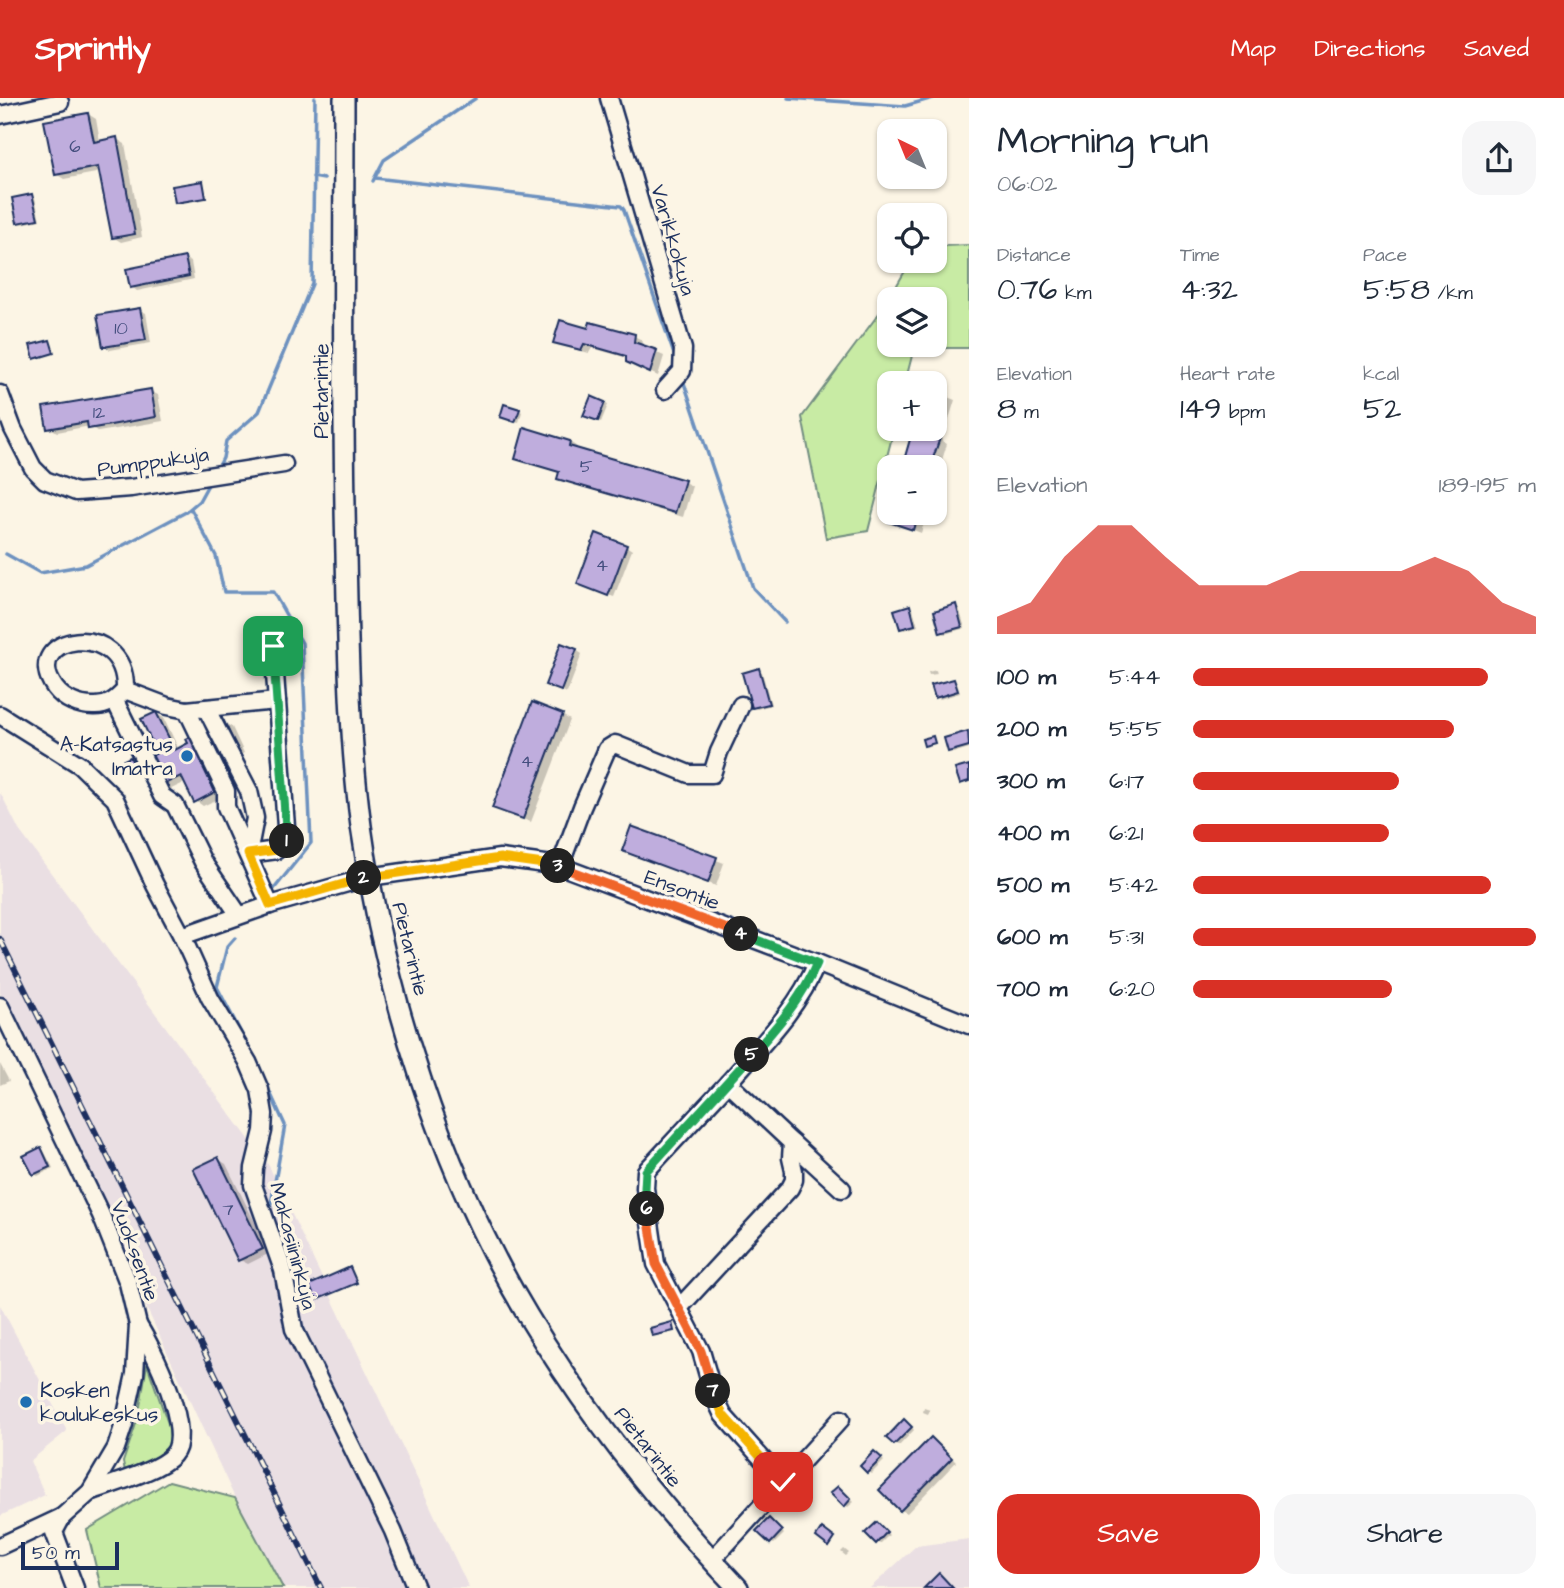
<!DOCTYPE html>
<meta charset="utf-8">
<style>
body{margin:0;font-family:"Architects Daughter",sans-serif;background:#f6f6f7;color:#1f2937;height:100vh;display:flex;flex-direction:column;font-size:26px;white-space:nowrap}
*{box-sizing:border-box;margin:0}
p{font-size:23px;color:#747a83}
.icon{flex:none;width:38px;height:38px;fill:none;stroke:currentColor;stroke-width:2;stroke-linecap:round;stroke-linejoin:round}
.map{position:relative;flex:1;overflow:hidden}
.side{display:flex;flex-direction:column;background:#fff;width:595px}
.side>*{flex:none}
.needle{width:46px;rotate:317deg}
.controls{position:absolute;left:877px;top:21px;display:grid;gap:14px}
.controls a{display:grid;place-items:center;width:70px;height:70px;border-radius:14px;background:#fff;box-shadow:0 2px 5px #0004;font-size:35px}
.scale{position:absolute;left:21px;bottom:18px;width:98px;box-sizing:border-box;padding-left:7px;border:4px solid #1b2f5e;border-top:0;font-size:19px;line-height:24px;white-space:nowrap;color:#1b2f5e;-webkit-text-stroke:5px #fcf5e5;paint-order:stroke}
.pin{position:absolute;display:grid;place-items:center;width:60px;height:60px;color:#fff;margin:-30px;border-radius:14px;box-shadow:0 4px 10px #0006}
.km{position:absolute;width:35px;height:35px;margin:-18px;border-radius:50%;background:#222;color:#fff;font-size:19px;line-height:35px;text-align:center}
.round{display:grid;place-items:center;flex:none;width:74px;height:74px;border-radius:21px;background:#f6f6f7}
.overview{display:flex;align-items:center;justify-content:space-between;height:119px;padding:0 28px}
h1{font-size:38px;font-weight:600;line-height:52px}
.figures{display:grid;grid-template-columns:repeat(3,1fr);gap:10px;height:119px;padding:7px 28px}
.figures div{display:grid;align-content:center}
.figures b{font-size:30px;font-weight:600}
.figures small{font-size:19px;font-weight:400}
.figures p{font-size:19px}
.chart{height:196px;padding:14px 28px}
.chart p{display:flex;justify-content:space-between}
.chart svg{width:100%;height:126px;margin-top:7px;fill:#d93025;opacity:.7}
.cta{display:flex;gap:14px;margin-top:auto;padding:14px 28px}
.cta a{flex:1;height:80px;border-radius:21px;background:#d93025;color:#fff;font-size:28px;font-weight:600;line-height:80px;text-align:center}
.cta a+a{background:#f6f6f7;color:#1f2937}
ul{padding:0 28px;list-style:none;font-size:23px}
li{display:grid;grid-template-columns:112px 84px 1fr;align-items:center;height:52px}
li i{height:18px;border-radius:9px;background:#d93025}
header{display:flex;align-items:center;gap:42px;box-sizing:border-box;height:98px;padding:0 35px;background:#d93025;color:#fff}
header strong{font-size:33px}
nav{display:flex;gap:38px;margin-inline-start:auto;font-size:24px}
main{display:flex;flex:1;min-height:0}
.map>svg:first-child{display:block}
.built{fill:#eadfe3}
.green{fill:#c8eba4;stroke:#728d81;stroke-width:2}
.shadow{fill:#0003}
.lines{fill:none;stroke-linecap:round;stroke-linejoin:round}
.stream{stroke:#6d91bf;stroke-width:3.5}
.building{fill:#bfaddd;stroke:#1b2f5e;stroke-width:2}
.minor-casing{stroke:#1b2f5e;stroke-width:21}
.major-casing{stroke:#1b2f5e;stroke-width:24}
.minor{stroke:#fcf5e5;stroke-width:16}
.major{stroke:#fcf5e5;stroke-width:19}
.rail-casing{stroke:#1b2f5e;stroke-width:6}
.rail{stroke:#fcf5e5;stroke-width:3.5;stroke-dasharray:10;stroke-linecap:butt}
.split-1-casing{stroke:#fff;stroke-width:14}
.split-2-casing{stroke:#fff;stroke-width:14}
.split-3-casing{stroke:#fff;stroke-width:14}
.split-4-casing{stroke:#fff;stroke-width:14}
.split-5-casing{stroke:#fff;stroke-width:14}
.split-6-casing{stroke:#fff;stroke-width:14}
.split-7-casing{stroke:#fff;stroke-width:14}
.split-8-casing{stroke:#fff;stroke-width:14}
.split-1{stroke:#22a559;stroke-width:9}
.split-2{stroke:#f5b400;stroke-width:9}
.split-3{stroke:#f5b400;stroke-width:9}
.split-4{stroke:#f0652b;stroke-width:9}
.split-5{stroke:#22a559;stroke-width:9}
.split-6{stroke:#22a559;stroke-width:9}
.split-7{stroke:#f0652b;stroke-width:9}
.split-8{stroke:#f5b400;stroke-width:9}
.poi-dot{fill:#1f6fb2;stroke:#fcf5e5;stroke-width:2.5}
.labels{text-anchor:middle;dominant-baseline:central;stroke-width:7;stroke-linejoin:round;paint-order:stroke}
.number-label{font-size:18px;fill:#444e7e}
.street-label{font-size:21px;fill:#1b2f5e;stroke:#fcf5e5}
.poi-label{font-size:21px;fill:#1b2f5e;stroke:#fcf5e5;text-anchor:end}
</style>
<header>
<strong>Sprintly</strong>
<nav><a>Map</a><a>Directions</a><a>Saved</a></nav>
</header>
<main>
<div class="map">
<svg width="969" height="1490" viewBox="0 0 969 1490">
<rect width="100%" height="100%" fill="#fcf5e5"/>
<filter id="ink" filterUnits="userSpaceOnUse"><feTurbulence type="fractalNoise" baseFrequency=".0143" numOctaves="2"/><feDisplacementMap in="SourceGraphic" scale="14" xChannelSelector="R" yChannelSelector="G"/><feConvolveMatrix kernelMatrix="1 2 1 2 8 2 1 2 1" color-interpolation-filters="sRGB"/></filter>
<g filter="url(#ink)">
<g class="built">
<path d="M0,694l19,38 250,336 200,422h-186l-48,-90 -235,-505z"/>
<path d="M0,1207l67,126 -37,30 15,34 -45,21z"/>
<path d="M969,1441v49h-99l46,-42z"/>
</g>
<g class="green">
<path d="M969,147v103h-55l-9,35h-16v46h5l-26,102 -42,7 -24,-121 87,-117v45h45v-46h-45l20,-35 6,-3h19l1,-11 7,-4z"/>
<path d="M147,1266l24,68v11l-14,14 -32,14 -2,-9 15,-44z"/>
<path d="M169,1383l66,17 48,90h-182l-14,-58z"/>
</g>
<g class="shadow">
<path d="M88,16l8,5 4,23 17,-3 8,5 17,93 -21,5 -8,-5 -12,-65 -37,7 -8,-5z"/>
<path d="M32,98l3,2 5,22 -18,4 -3,-2z"/>
<path d="M185,161l6,3 3,17 -57,12 -5,-4z"/>
<path d="M140,212l6,3 5,30 -41,7 -6,-4z"/>
<path d="M589,232l45,6 8,4 -1,6 23,10 -6,20 -22,-10 -8,-8 -36,-10 -3,5 -26,-7 -8,-4z"/>
<path d="M150,293l8,4 5,26 -65,11 -8,-6 -33,6 -8,-5z"/>
<path d="M934,294l21,8 -13,41 5,3 -13,42v-19h-30l11,-38h19z"/>
<path d="M604,305l4,2 -7,17 -12,-5z"/>
<path d="M519,312l3,2 -3,10 -13,-4z"/>
<path d="M570,344l7,5 -1,3 108,32 8,4 -9,31 -116,-35 -8,-4 2,-5 -44,-15z"/>
<path d="M894,415h33l-6,20 -30,-12z"/>
<path d="M626,448l6,4 -18,47 -29,-10z"/>
<path d="M956,508l3,2 6,20 -20,6 -3,-2z"/>
<path d="M909,509l4,2 5,17 -13,4 -4,-2z"/>
<path d="M576,552l6,4 -15,39 -15,-6z"/>
<path d="M759,572l3,2 9,33 -14,4 -4,-2z"/>
<path d="M936,572l1,4 -8,1 -1,-3z"/>
<path d="M954,583l3,2 3,10 -20,6 -3,-2z"/>
<path d="M156,616l8,4 15,32 45,-27 8,4 12,26 -35,17 13,27 -19,9 -7,-5 -10,-19 -17,8 -8,-5z"/>
<path d="M562,617l8,5 -39,102 -29,-10z"/>
<path d="M967,635l2,15 -16,5 -4,-2z"/>
<path d="M632,730l92,35 -8,23 -92,-35z"/>
<path d="M0,966l9,17 -9,4z"/>
<path d="M41,1051l3,2 9,17 -15,8 -4,-2z"/>
<path d="M218,1061l8,5 44,89 -22,11 -8,-4z"/>
<path d="M924,1310l6,2 -2,4 -5,-2z"/>
<path d="M908,1325l6,7 -15,16 -10,-8z"/>
<path d="M937,1345l19,19 -49,51 -6,-3z"/>
<path d="M878,1357l6,6 -13,13 -3,-2z"/>
<path d="M841,1392l13,12 -6,5 -3,-2z"/>
<path d="M772,1424l12,12 -10,10 -3,-2z"/>
<path d="M880,1428l9,9 -9,9 -3,-2z"/>
<path d="M844,1451l5,4 -3,3 -5,-4z"/>
</g>
<g class="lines">
<g class="stream">
<path d="M788,0l117,8 28,-8"/>
<path d="M313,79l11,2"/>
<path d="M375,80l246,28 3,4 52,150"/>
<path d="M373,83l11,-21 92,-62"/>
<path d="M682,279l71,211 32,34"/>
<path d="M218,370l5,-10 3,-17 33,-29 53,-128 3,-186"/>
<path d="M191,411l25,47 8,36h49l29,51 9,200 -41,51"/>
<path d="M6,456l34,19 46,-8 100,-53 13,-11 11,-20"/>
<path d="M235,840l-8,9 -10,40 33,63"/>
<path d="M262,977l23,50 -15,85"/>
</g>
</g>
<g class="building">
<path d="M88,15l6,29 23,-5 18,97 -23,4 -14,-71 -43,8 -11,-54z"/>
<path d="M203,83l3,17 -31,5 -3,-17z"/>
<path d="M32,96l6,25 -21,4 -5,-25z"/>
<path d="M185,159l4,19 -59,12 -4,-19z"/>
<path d="M140,210l6,32 -43,7 -6,-32z"/>
<path d="M560,222l28,8 2,-6 45,12 -1,8 23,8 -7,23 -24,-11v-6l-42,-12 -3,6 -28,-7z"/>
<path d="M50,242l4,13 -20,6 -4,-14z"/>
<path d="M151,291l5,28 -68,12 -1,-7 -40,7 -4,-22z"/>
<path d="M934,292l14,4 -13,42 5,2 -10,29h-28l11,-38h21z"/>
<path d="M591,298l14,6 -7,19 -15,-5z"/>
<path d="M504,306l16,5 -5,13 -15,-5z"/>
<path d="M524,329l46,14 -1,5 116,34 -10,33 -118,-34 2,-7 -44,-13z"/>
<path d="M892,415h26l-5,17 -24,-8z"/>
<path d="M596,435l31,12 -19,51 -31,-12z"/>
<path d="M956,506l6,23 -22,6 -6,-22z"/>
<path d="M910,507l5,20 -15,4 -6,-19z"/>
<path d="M561,545l16,6 -16,42 -16,-6z"/>
<path d="M759,570l10,36 -17,4 -10,-35z"/>
<path d="M954,581l4,12 -23,7 -4,-13z"/>
<path d="M532,604l31,12 -40,105 -31,-11z"/>
<path d="M156,614l19,38 13,-7 -2,-4 38,-18 13,28 -35,16 13,27 -21,11 -13,-27 -21,10 -13,-28 10,-5 -16,-34z"/>
<path d="M968,633l1,15 -21,6 -4,-14z"/>
<path d="M933,638l2,7 -11,3 -2,-7z"/>
<path d="M130,659l5,9 -9,3 -4,-8z"/>
<path d="M969,667v16l-9,3 -5,-15z"/>
<path d="M631,728l86,31 -9,26 -86,-32z"/>
<path d="M41,1049l9,20 -17,8 -10,-19z"/>
<path d="M218,1059l45,92 -25,12 -45,-92z"/>
<path d="M350,1169l7,16 -41,17 -7,-15z"/>
<path d="M672,1224l2,9 -22,5 -2,-8z"/>
<path d="M904,1321l8,8 -18,18 -8,-7z"/>
<path d="M931,1339l21,21 -52,53 -21,-21z"/>
<path d="M874,1353l8,7 -15,15 -7,-7z"/>
<path d="M838,1388l13,13 -7,8 -14,-14z"/>
<path d="M769,1420l13,13 -12,13 -14,-13z"/>
<path d="M877,1424l10,10 -11,12 -11,-11z"/>
<path d="M822,1430l13,10 -6,9 -13,-10z"/>
<path d="M939,1475l14,15h-29z"/>
</g>
<g class="lines">
<g class="minor-casing">
<g id="minor">
<path d="M609,0l74,251 -1,22 -17,19"/>
<path d="M0,17l60,-13"/>
<path d="M0,296l13,35 20,39 12,12 31,12 55,-4 153,-24"/>
<path d="M125,592c-9,10 -18,17 -32,16 -14,0 -29,-6 -38,-18 -38,-53 72,-72 70,2l42,16 20,4 39,81v16l44,98"/>
<path d="M115,603l47,95 13,9 28,57 36,53"/>
<path d="M206,610l71,-7"/>
<path d="M187,612l19,-2 43,83 6,27 -7,36 29,-4 10,-9 -14,-195"/>
<path d="M0,617l80,50 35,34 40,86 27,51"/>
<path d="M560,768l22,-59 25,-58 8,-5 74,30h23l7,-22 22,-47"/>
<path d="M0,908l101,209 27,68 10,42 -3,49 -11,50 -8,24 -26,44 -28,25 -8,15 21,56"/>
<path d="M728,985c33,-38 70,-74 89,-120"/>
<path d="M792,1045l50,46"/>
<path d="M679,1210l111,-120 4,-8v-9l-3,-13 1,-15 -64,-60 -82,88 -1,17 11,76 45,87 13,45 9,19 60,67"/>
<path d="M90,1394c21,-8 69,-21 83,-37 21,-23 -20,-107 -35,-130"/>
<path d="M0,1448l62,-29"/>
<path d="M712,1462l129,-141"/>
<path d="M416,1490l-23,-57 -99,-202 -11,-59 -30,-85 1,-17 9,-37 1,-17 -4,-24 -12,-28 -38,-64 -28,-62 88,-31 99,-28 131,-19 60,8 257,97 152,62"/>
</g>
</g>
<g class="major-casing">
<path id="major" d="M344,0c0,152 -2,304 2,456 2,91 3,182 15,272 23,164 81,348 167,490 59,98 131,189 210,272"/>
</g>
<use href="#minor" class="minor"/>
<use href="#major" class="major"/>
<g class="rail-casing">
<path id="rail" d="M0,841l321,649"/>
</g>
<use href="#rail" class="rail"/>
</g>
</g>
<g class="lines" filter="url(#ink)">
<g class="split-1-casing">
<path id="split-1" d="M273,548l14,195"/>
</g>
<g class="split-2-casing">
<path id="split-2" d="M287,743l-10,9 -29,4 22,51 94,-27"/>
</g>
<g class="split-3-casing">
<path id="split-3" d="M364,780l136,-20 58,8"/>
</g>
<g class="split-4-casing">
<path id="split-4" d="M558,768l183,68"/>
</g>
<g class="split-5-casing">
<path id="split-5" d="M741,836l76,29c-15,36 -40,63 -65,92"/>
</g>
<g class="split-6-casing">
<path id="split-6" d="M647,1111l-2,-21 1,-17 106,-116"/>
</g>
<g class="split-7-casing">
<path id="split-7" d="M647,1111l9,55 45,87 12,40"/>
</g>
<g class="split-8-casing">
<path id="split-8" d="M713,1293l10,24 60,67"/>
</g>
<use href="#split-1" class="split-1"/>
<use href="#split-2" class="split-2"/>
<use href="#split-3" class="split-3"/>
<use href="#split-4" class="split-4"/>
<use href="#split-5" class="split-5"/>
<use href="#split-6" class="split-6"/>
<use href="#split-7" class="split-7"/>
<use href="#split-8" class="split-8"/>
</g>
<g class="poi-dot">
<circle cx="187" cy="658" r="7"/>
<circle cx="26" cy="1304" r="7"/>
</g>
<g class="labels">
<g class="number-label">
<text x="75" y="48">6</text>
<text x="121" y="230">10</text>
<text x="99" y="314">12</text>
<text x="586" y="368">5</text>
<text x="602" y="467">4</text>
<text x="527" y="663">4</text>
<text x="228" y="1111">7</text>
</g>
<g class="street-label">
<text transform="translate(673 142) rotate(74)">Varikkokuja</text>
<text transform="translate(321 293) rotate(-90)">Pietarintie</text>
<text transform="translate(153 364) rotate(-8)">Pumppukuja</text>
<text transform="translate(682 792) rotate(21)">Ensontie</text>
<text transform="translate(410 851) rotate(76)">Pietarintie</text>
<text transform="translate(293 1148) rotate(75)">Makasiininkuja</text>
<text transform="translate(135 1153) rotate(70)">Vuoksentie</text>
<text transform="translate(648 1349) rotate(52)">Pietarintie</text>
</g>
<g class="poi-label">
<text x="173" y="646">A-Katsastus<tspan x="173" dy="24">Imatra</tspan></text>
<text x="40" y="1292" text-anchor="start">Kosken<tspan x="40" dy="24">koulukeskus</tspan></text>
</g>
</g>
</svg>
<div class="controls">
<a><svg class="needle" viewBox="-14 -14 28 28"><path d="M0-13l5 13h-10z" fill="#e53935"/><path d="M0 13l5-13h-10z" fill="#747a83"/></svg></a>
<a><svg class="icon" aria-label="locate" viewBox="0 0 24 24"><circle cx="12" cy="12" r="6"/><path d="M12 2v4M12 18v4M2 12h4M18 12h4"/></svg></a>
<a><svg class="icon" aria-label="layers" viewBox="0 0 24 24"><path d="M12 4l9 5-9 5-9-5zM3 14l9 5 9-5"/></svg></a>
<a>+</a>
<a>−</a>
</div>
<div class="scale">50 m</div>
<div class="pin" style="left:273px;top:548px;background:#1e9e55"><svg class="icon" aria-label="arrive" viewBox="0 0 24 24"><path d="M6 21V4h12l-3 4 3 4H6"/></svg></div>
<div class="pin" style="left:783px;top:1384px;background:#d93025"><svg class="icon" aria-label="check" viewBox="0 0 24 24"><path d="M5 12l5 5 9-10"/></svg></div>
<b class="km" style="left:287px;top:743px">1</b>
<b class="km" style="left:364px;top:780px">2</b>
<b class="km" style="left:558px;top:768px">3</b>
<b class="km" style="left:741px;top:836px">4</b>
<b class="km" style="left:752px;top:957px">5</b>
<b class="km" style="left:647px;top:1111px">6</b>
<b class="km" style="left:713px;top:1293px">7</b>
</div>
<section class="side">
<div class="overview"><div><h1>Morning run</h1><p>06:02</p></div><a class="round"><svg class="icon" aria-label="share" viewBox="0 0 24 24"><path d="M12 15V3M7 8l5-5 5 5M5 13v7h14v-7"/></svg></a></div>
<div class="figures">
<div><p>Distance</p><b>0.76<small> km</small></b></div>
<div><p>Time</p><b>4:32</b></div>
<div><p>Pace</p><b>5:58<small> /km</small></b></div>
</div>
<div class="figures">
<div><p>Elevation</p><b>8<small> m</small></b></div>
<div><p>Heart rate</p><b>149<small> bpm</small></b></div>
<div><p>kcal</p><b>52</b></div>
</div>
<div class="chart"><p><span>Elevation</span>189–195 m</p>
<svg viewBox="0 0 160 44" preserveAspectRatio="none"><path d="M0 44V38L10 33L20 17L30 6L40 6L50 17L60 27L70 27L80 27L90 22L100 22L110 22L120 22L130 17L140 22L150 33L160 38V44z"/></svg>
</div>
<ul>
<li><b>100 m</b>5:44<i style="width:86%"></i></li>
<li><b>200 m</b>5:55<i style="width:76%"></i></li>
<li><b>300 m</b>6:17<i style="width:60%"></i></li>
<li><b>400 m</b>6:21<i style="width:57%"></i></li>
<li><b>500 m</b>5:42<i style="width:87%"></i></li>
<li><b>600 m</b>5:31<i style="width:100%"></i></li>
<li><b>700 m</b>6:20<i style="width:58%"></i></li>
</ul>
<div class="cta"><a>Save</a><a>Share</a></div>
</section>
</main>
